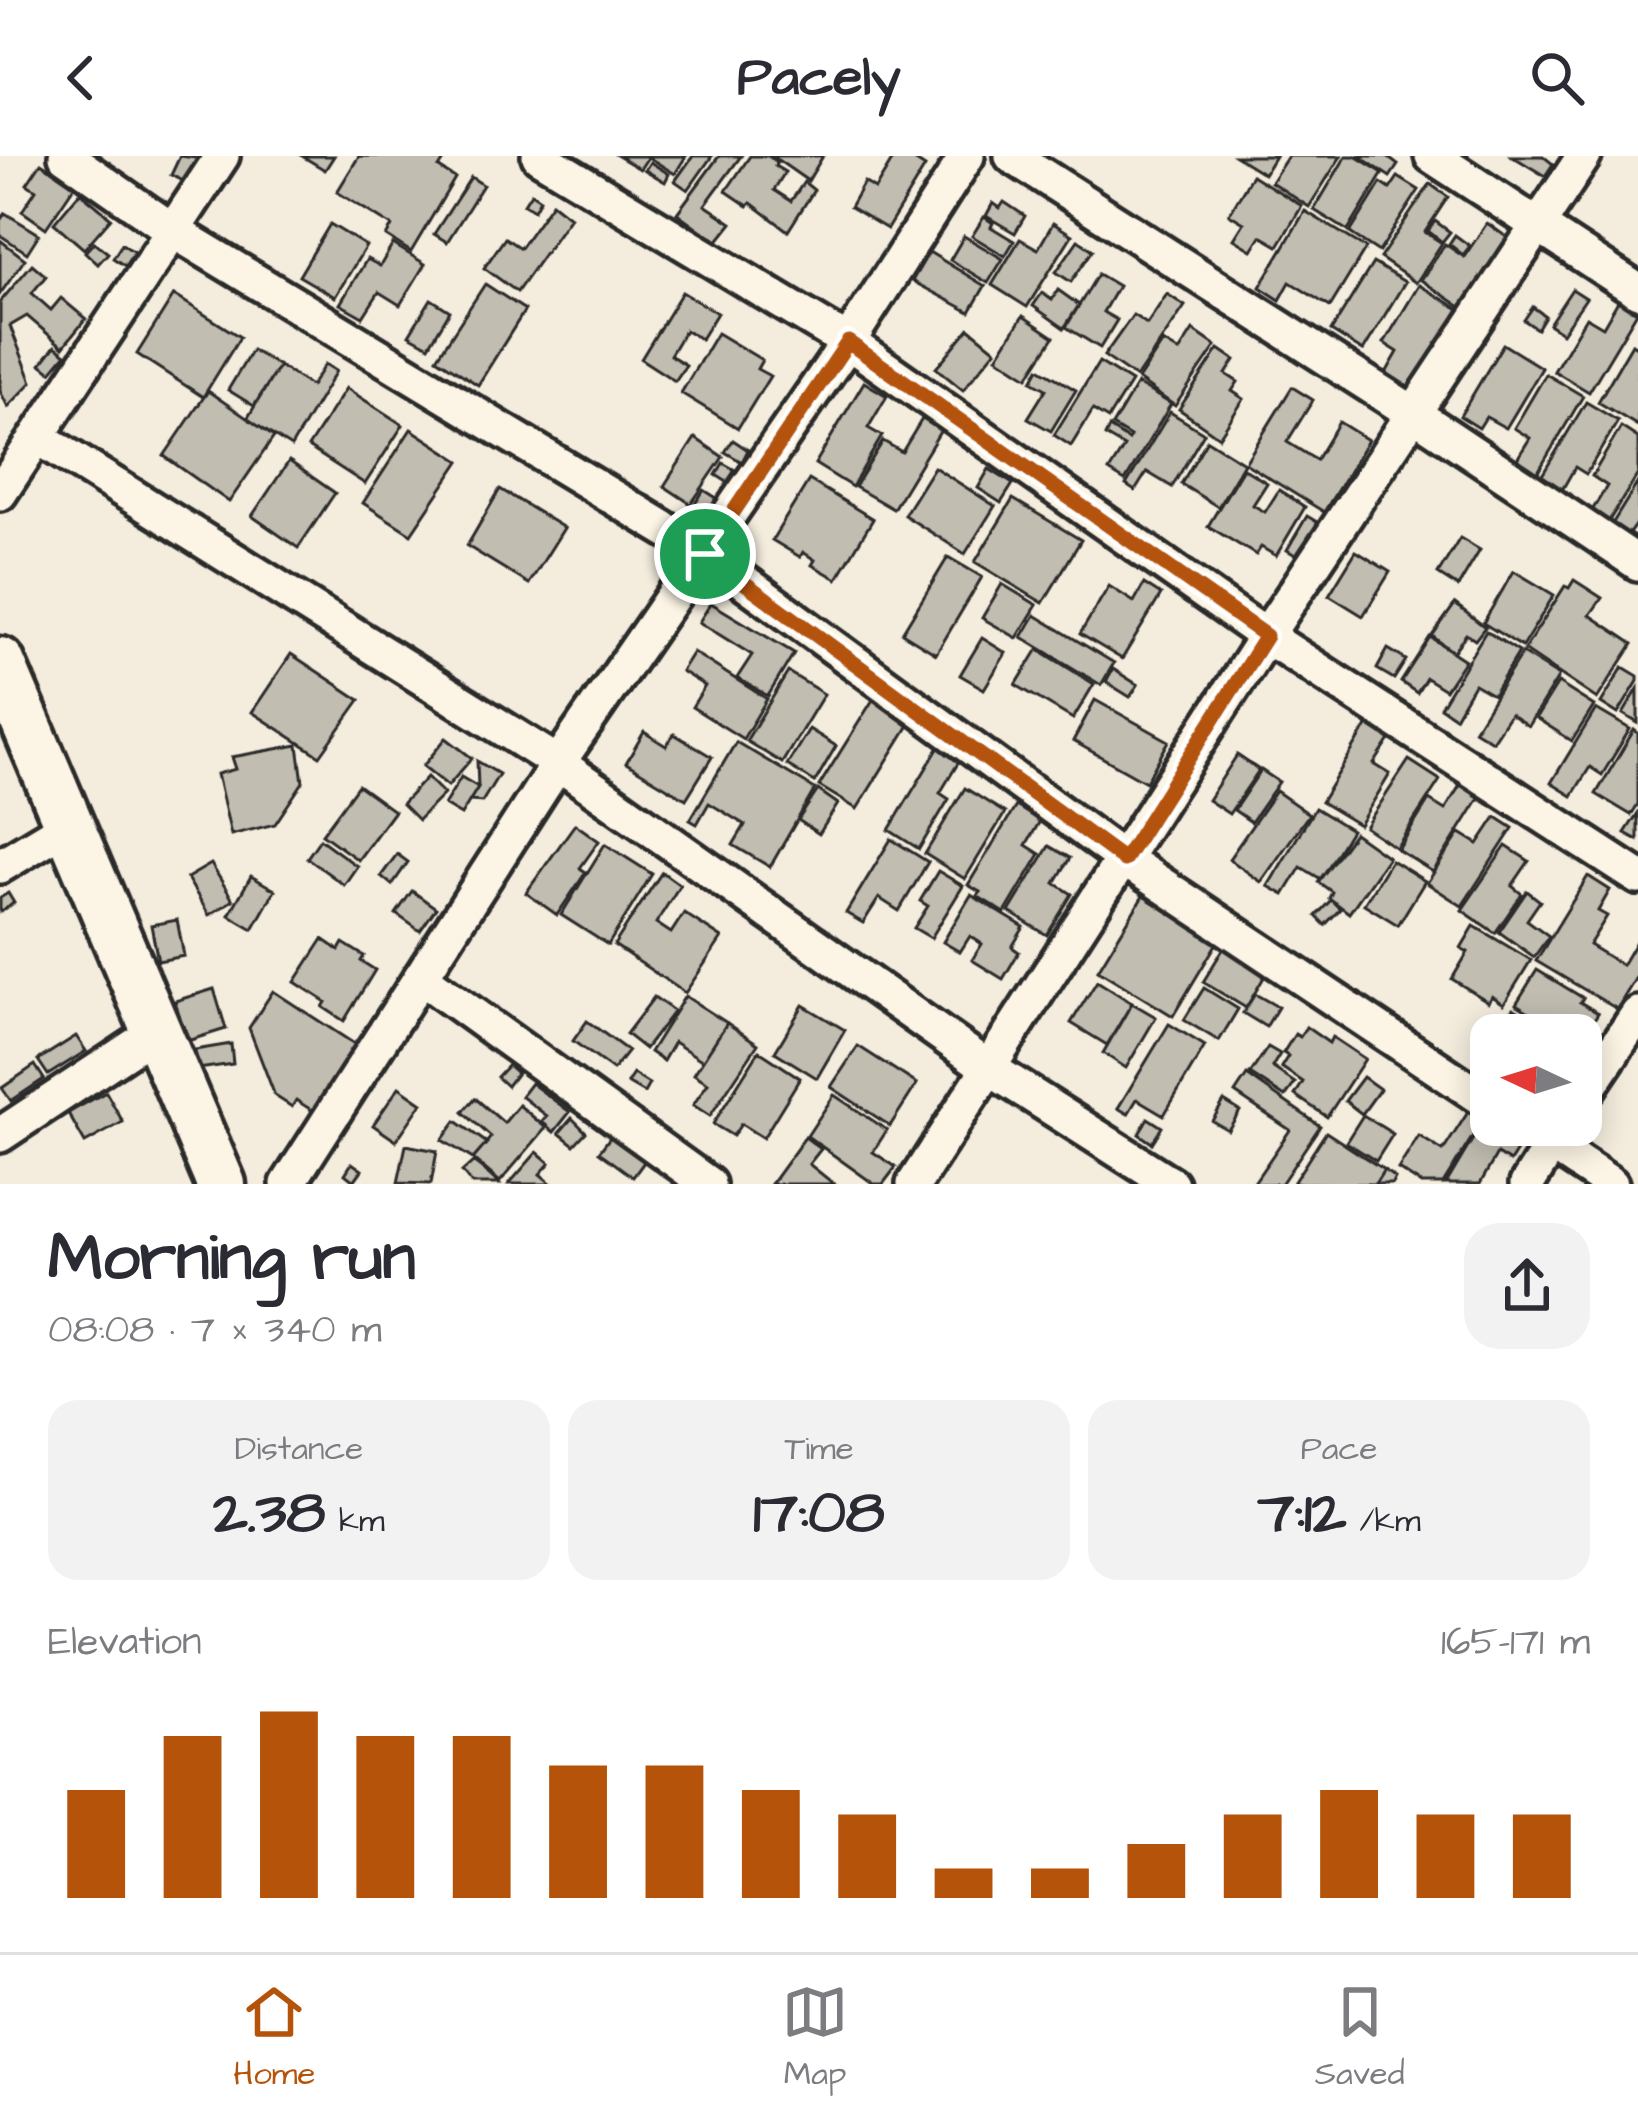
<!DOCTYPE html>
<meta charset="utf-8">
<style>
body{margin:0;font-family:"Architects Daughter",sans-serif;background:#f2f2f3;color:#2b2b33;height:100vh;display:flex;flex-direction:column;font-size:45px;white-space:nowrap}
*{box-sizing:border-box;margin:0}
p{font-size:39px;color:#7c7c81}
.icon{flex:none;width:66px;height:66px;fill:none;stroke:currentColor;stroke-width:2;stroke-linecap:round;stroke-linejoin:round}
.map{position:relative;height:1028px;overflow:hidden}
.side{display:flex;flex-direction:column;background:#fff;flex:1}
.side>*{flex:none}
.needle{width:78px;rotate:274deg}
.tools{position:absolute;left:1470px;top:858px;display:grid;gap:24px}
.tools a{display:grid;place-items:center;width:132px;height:132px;border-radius:24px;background:#fff;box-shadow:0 6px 30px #0003;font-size:60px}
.pin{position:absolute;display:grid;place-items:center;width:102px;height:102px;color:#fff;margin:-51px;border:6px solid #fff;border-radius:50%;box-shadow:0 3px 12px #0007}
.round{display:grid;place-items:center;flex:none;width:126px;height:126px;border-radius:36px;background:#f2f2f3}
.headline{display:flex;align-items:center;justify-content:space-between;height:204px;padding:0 48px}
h1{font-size:66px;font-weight:800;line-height:90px}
.stats{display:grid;grid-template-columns:repeat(3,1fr);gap:18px;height:204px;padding:12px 48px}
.stats div{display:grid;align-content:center;border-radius:30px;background:#f2f2f3;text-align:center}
.stats b{font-size:60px;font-weight:800}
.stats small{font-size:33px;font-weight:400}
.stats p{font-size:33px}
.chart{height:336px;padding:24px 48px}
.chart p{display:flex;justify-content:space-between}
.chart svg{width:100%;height:216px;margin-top:12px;stroke:#b45309;stroke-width:6}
header{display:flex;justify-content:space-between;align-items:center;height:156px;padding:0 48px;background:#fff;font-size:54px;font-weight:800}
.menu{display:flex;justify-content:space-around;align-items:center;height:168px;border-top:3px solid #e1e1e2;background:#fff;font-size:33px;color:#7c7c81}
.menu a{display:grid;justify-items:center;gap:6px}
.menu .active{color:#b45309}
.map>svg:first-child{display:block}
.building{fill:#c2bdb1;stroke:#2b2b2b;stroke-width:3}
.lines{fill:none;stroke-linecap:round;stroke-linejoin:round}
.minor-casing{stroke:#2b2b2b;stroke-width:42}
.secondary-casing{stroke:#2b2b2b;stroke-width:57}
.minor{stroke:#fcf5e5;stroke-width:33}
.secondary{stroke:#fcf5e5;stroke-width:48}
.route-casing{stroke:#fff;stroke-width:24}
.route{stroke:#b45309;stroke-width:15}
</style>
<header><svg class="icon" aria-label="back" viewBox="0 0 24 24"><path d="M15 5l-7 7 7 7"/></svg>Pacely<svg class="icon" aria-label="search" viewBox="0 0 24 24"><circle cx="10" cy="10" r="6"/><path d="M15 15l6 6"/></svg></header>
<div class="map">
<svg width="1638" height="1028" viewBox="0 0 1638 1028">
<rect width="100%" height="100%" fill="#f4edde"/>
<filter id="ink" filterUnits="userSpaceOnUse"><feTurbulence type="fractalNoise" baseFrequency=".00833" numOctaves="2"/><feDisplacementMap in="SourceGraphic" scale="24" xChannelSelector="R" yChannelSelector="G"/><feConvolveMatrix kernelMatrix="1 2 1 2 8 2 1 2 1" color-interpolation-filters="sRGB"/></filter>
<g filter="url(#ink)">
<g class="building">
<path d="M180,0l23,3 -11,26 -21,-10z"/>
<path d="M302,0h32l-9,14z"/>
<path d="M359,0l87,1 -7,11 16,10 -44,74 -25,-16 6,-10 -55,-34z"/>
<path d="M618,0h68l-11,18 -27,-17 -8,12z"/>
<path d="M693,0h19l-24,34 -13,-9z"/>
<path d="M719,0h22l-36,49 27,18 -15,19 -40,-29z"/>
<path d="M750,0h18l9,6 -2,4 10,6 -11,18 17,11 13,-19 10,8 -26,41 -37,-28 -3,3 -22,-15z"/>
<path d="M772,0h51l-15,25z"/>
<path d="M895,0h13l17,11 -38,62 -37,-22 14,-25 11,7z"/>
<path d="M1235,0h40l-11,18z"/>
<path d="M1288,0h53l-32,51 -38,-25z"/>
<path d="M1346,0h9l28,17 -35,58 -34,-21z"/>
<path d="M1359,0h27l12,9 -8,12z"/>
<path d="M1512,0h31l10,8 -8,12z"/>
<path d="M650,6l19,12 -4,8 -20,-12z"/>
<path d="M41,7l34,22 -29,43 -24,-17 14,-21 -9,-6z"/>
<path d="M1252,19l50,31 -24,40 -17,-10 -9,14 -18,-11 10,-16 -15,-9z"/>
<path d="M471,21l12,8 -36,57 -13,-8z"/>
<path d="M1398,21l21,13 -40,62 -29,-19 31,-50 9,6z"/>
<path d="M1430,28l18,13 -23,35 17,11 -26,40 -36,-25z"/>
<path d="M80,36l31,26 -27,31 -30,-26z"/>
<path d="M531,37l9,6 -6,11 -10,-6z"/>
<path d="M1004,46l21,14 -10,17 -29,-17 7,-13 7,5z"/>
<path d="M552,47l18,14 -53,75 -33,-24 21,-30 15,10z"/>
<path d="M1305,55l61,37 -36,59 -40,-25 -10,18 -20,-13z"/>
<path d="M5,57l34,21 -12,19 -27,-18v-14z"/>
<path d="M984,61l9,6 -2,4 23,14 -9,15 -33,-20z"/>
<path d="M1435,65l15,11 -8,10 -14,-11z"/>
<path d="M1053,67l19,12 -45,72 -35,-22 28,-46 18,10z"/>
<path d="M1487,67l21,15 -47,69 -40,-27 24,-36 19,13z"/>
<path d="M330,68l36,22 -31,51 -36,-21z"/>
<path d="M1455,79l15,11 -7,9 -14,-11z"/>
<path d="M964,80l39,23 -15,24 -38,-23z"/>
<path d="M0,84l25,19 -25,35z"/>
<path d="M1078,84l15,10 -22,32 -15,-10z"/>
<path d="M94,86l14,11 -10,11 -13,-12z"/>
<path d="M122,88l12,8 -9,14 -12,-8z"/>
<path d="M393,88l32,20 -25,41 -21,-13 -16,25 -23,-13 27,-45 13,7z"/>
<path d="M929,96l56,34 -15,26 -58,-31z"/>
<path d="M1373,107l32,19 -42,69 -32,-20z"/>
<path d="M32,108l14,12 -14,17 19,17 10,-12 25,21 -23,28 -36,-31 -17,10 22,56 -24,25 -8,-16v-89z"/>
<path d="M1098,118l20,12 -15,26 14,8 -17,28 -34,-21z"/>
<path d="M485,128l40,26 -47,75 -41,-27z"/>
<path d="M1419,129l40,24 -48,80 -25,-16 12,-21 -14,-9z"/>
<path d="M1572,133l14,9 -24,35 -13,-9z"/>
<path d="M1058,134l21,15 -15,23 -31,-22 9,-13 10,7z"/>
<path d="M682,136l35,21 -16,26 -16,-9 -15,25 16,10 -11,16 -34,-22z"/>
<path d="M1167,138l18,12 -49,72 -32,-22 29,-41 14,9z"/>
<path d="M174,139l66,42 -37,60 -66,-43z"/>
<path d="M431,143l19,12 -21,35 -20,-11z"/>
<path d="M1618,145l19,11 -48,80 -35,-21 32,-54 17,10z"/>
<path d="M1533,151l12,9 -8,13 -13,-9z"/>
<path d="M1023,160l31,21 -26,40 -31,-20z"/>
<path d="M969,172l27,22 -33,40 -27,-22z"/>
<path d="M1193,174l23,16 -41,60 -37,-26 25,-38 16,10z"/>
<path d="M717,177l45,27 -5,9 13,7 -32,52 -57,-35z"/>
<path d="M1503,188l39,24 -36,60 -20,-11 -7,11 -19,-12z"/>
<path d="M1632,188l6,4v78l-40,-24z"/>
<path d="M55,190l11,8 -15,18 -10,-8z"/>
<path d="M1219,193l16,11 -9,14 12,8 -6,9 12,8 -25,38 -40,-28z"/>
<path d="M252,194l27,16 -25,40 -26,-16z"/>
<path d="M1099,206l32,20 -23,37 -15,-9 -22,36 -17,-11z"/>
<path d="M325,208l11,7 -45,76 -44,-28 32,-53 32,20z"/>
<path d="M1039,212l37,22 -25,41 -23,-13 18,-29 -14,-8z"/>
<path d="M1546,218l37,22 -48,81 -21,-13 16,-26 -16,-10z"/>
<path d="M864,226l23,14 -19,32 14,8 -30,51 -37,-23z"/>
<path d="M1137,228l34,20 -46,77 -16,-10 15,-24 -19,-11 4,-8 19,12 2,-3 -18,-11z"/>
<path d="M1292,231l21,13 -26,42 29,18 23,-38 29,18 -44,72 -79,-49z"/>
<path d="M346,232l57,37 -38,59 -57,-37z"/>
<path d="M208,235l66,46 -45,65 -65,-46z"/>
<path d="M1586,246l32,19 -32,53 -11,-7 -13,23 -21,-13z"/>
<path d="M1170,256l34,21 -32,54 -25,-15 -12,19 -9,-6z"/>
<path d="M922,263l19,11 -48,79 -38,-22 28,-46 19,11z"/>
<path d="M1621,271l17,11v36l-31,50 -17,-10 17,-28 -15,-10z"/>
<path d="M411,273l49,32 -49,73 -48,-31z"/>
<path d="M695,282l28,19 -32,47 -27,-18z"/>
<path d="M733,284l15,10 -6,12 -17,-10z"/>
<path d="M1207,284l37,23 -26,44 -37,-23z"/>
<path d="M289,305l46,32 -37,55 -46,-32z"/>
<path d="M723,307l12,7 -8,12 -11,-7z"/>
<path d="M934,311l61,39 -30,48 -61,-39z"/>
<path d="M1243,312l24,15 -14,22 12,7 14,-22 26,17 -29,49 -15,-9 -5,8 -48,-29z"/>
<path d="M989,313l24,15 -12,19 -23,-15z"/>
<path d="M809,324l64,39 -36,60 -25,-14 3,-5 -12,-8 -3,5 -28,-17z"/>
<path d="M1638,326v39l-13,18 -16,-10z"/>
<path d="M500,333l64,39 -35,56 -62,-38z"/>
<path d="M704,334l19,12 -12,17 -18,-12z"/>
<path d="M1013,343l68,41 -38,63 -68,-41z"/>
<path d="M1307,360l15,9 -20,34 -15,-9z"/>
<path d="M1460,382l20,12 -22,37 -20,-13z"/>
<path d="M1356,395l34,21 -27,44 -34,-21z"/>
<path d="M948,401l34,20 -46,77 -34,-21z"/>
<path d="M1514,415l40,24 -32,52 -39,-24z"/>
<path d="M1574,424l28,18 -12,17 43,29 -36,55 -73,-49 41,-64 4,2z"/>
<path d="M1002,428l35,21 -20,33 -35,-20z"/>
<path d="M1144,428l17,11 -39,64 -42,-25 29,-48 25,16z"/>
<path d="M711,447l83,50 -26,43 -31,-18 15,-23 -53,-33z"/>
<path d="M1455,448l30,23 -10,13 -9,-6 -13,18 -21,-16z"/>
<path d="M1035,459l79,48 -13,22 -79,-48z"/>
<path d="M1486,475l33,21 -26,43 -19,-11 -19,33 -15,-10z"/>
<path d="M1430,481l35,23 -20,30 -19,-12 -9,15 -16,-11z"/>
<path d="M982,482l24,15 -22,36 -24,-14z"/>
<path d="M1038,493l56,35 -21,35 -57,-34z"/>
<path d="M1388,493l18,11 -12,19 -17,-10z"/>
<path d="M693,496l74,47 -24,40 -51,-32 13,-21 -24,-15z"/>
<path d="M1522,497l37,23 -31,50 -18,-12 -18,27 -18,-11z"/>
<path d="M291,498l69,46 -40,56 -68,-44z"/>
<path d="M1623,511l15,9v5l-20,33 -17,-11z"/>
<path d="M1113,513l25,16 -8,12 -24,-15z"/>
<path d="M788,516l36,22 -42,69 -36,-22z"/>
<path d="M1558,527l36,23 -22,35 -36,-23z"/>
<path d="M1638,533v34l-15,-9z"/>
<path d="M874,542l37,24 -54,87 -38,-23z"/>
<path d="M1095,544l74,41 -23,41 -73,-41z"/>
<path d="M1596,553l34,20 -28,46 -12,-8 -18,29 -21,-13z"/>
<path d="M1370,565l23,14 -19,29 16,10 -31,51 -38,-23z"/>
<path d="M809,573l27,17 -21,36 -28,-17z"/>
<path d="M1634,574l4,3v71l-7,11 -35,-21z"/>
<path d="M644,576l22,14 8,-12 38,23 -26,42 -60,-36z"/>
<path d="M446,582l26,20 -24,28 -25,-20z"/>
<path d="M736,586l79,47 -45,78 -37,-22 12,-20 -36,-22 -12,21 -7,-4z"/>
<path d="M942,586l21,13 -23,38 9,6 -30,50 -30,-19z"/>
<path d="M298,589l5,37 -28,42 -44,11 -14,-61 19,-5 -4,-12z"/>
<path d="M1237,599l22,15 -30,44 -21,-14z"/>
<path d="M1409,604l31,20 -44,68 -31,-21z"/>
<path d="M477,605l22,13 -17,28 -13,-1 9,-14z"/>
<path d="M1261,614l18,12 -28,40 -17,-12z"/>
<path d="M427,621l17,17 -26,26 -16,-16z"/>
<path d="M461,621l17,10 -17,28 -17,-10z"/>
<path d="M1462,626l19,13 -48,77 -35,-22 31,-50 16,10z"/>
<path d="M358,629l36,26 -36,49 -36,-26z"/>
<path d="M965,632l40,25 -40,66 -40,-25z"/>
<path d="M818,634l20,14 -19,30 -21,-14z"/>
<path d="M1276,635l33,23 -48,68 -32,-23z"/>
<path d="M1016,650l24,15 -14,24 14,9 -35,59 -28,-17 3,-4 -12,-7z"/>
<path d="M1315,652l36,22 -30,49 -20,-12 -17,28 -16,-9z"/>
<path d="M1638,657v27l-13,-7z"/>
<path d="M1496,661l17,11 -51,78 -35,-23 33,-50 18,11z"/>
<path d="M575,668l24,17 -19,27 6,4 -29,43 -31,-22z"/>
<path d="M1354,677l34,24 -39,56 -20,-15 3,-6 -14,-10z"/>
<path d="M320,683l37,27 -13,19 -37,-27z"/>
<path d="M891,683l37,23 -29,49 -20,-13 -16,25 -17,-10z"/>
<path d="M605,688l47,30 -44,71 -47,-30z"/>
<path d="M1049,690l21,12 -15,25 17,11 -25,41 -38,-23z"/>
<path d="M1506,690l23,15 -17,25 10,8 -27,39 -33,-23z"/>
<path d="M397,698l11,8 -16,23 -11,-9z"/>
<path d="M1391,704l34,21 -27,44 -34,-21z"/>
<path d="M211,708l22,36 -24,15 -22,-37z"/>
<path d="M938,715l25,15 -32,52 -17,-10 14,-22 -8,-5z"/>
<path d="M662,716l18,13 -24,38 15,10 13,-20 38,25 -37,55 -71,-48z"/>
<path d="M251,720l24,14 -22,39 -24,-14z"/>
<path d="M1588,720l22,14 -12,21 9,5 -18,29 33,20 16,-27v36l-21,35 -81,-48z"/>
<path d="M412,735l24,17 -16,23 -24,-17z"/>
<path d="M1527,735l13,10 -13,19 22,16 -15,21 -35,-25z"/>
<path d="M8,737l6,10 -14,9v-14z"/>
<path d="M971,739l53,32 -12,20 7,5 -16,27 -31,-19 10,-16 -12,-8 -10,16 -17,-10z"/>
<path d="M1143,740l75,45 -45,75 -75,-46z"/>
<path d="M1331,744l9,9 -15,16 -9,-9z"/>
<path d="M177,764l7,36 -26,5 -7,-36z"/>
<path d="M1474,770l57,34 -27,44 -12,-8 -3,6 -37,-23 16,-27 -7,-4z"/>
<path d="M323,783l16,11 4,-7 21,13 -3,5 14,9 -31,51 -21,-14 3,-5 -31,-20z"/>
<path d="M1225,790l42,26 -21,36 -43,-26z"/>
<path d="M1537,814l46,28 -3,4 18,11 -7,11 14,9 -11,18 -13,-8v-8h-14l-51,-31z"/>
<path d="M1097,825l35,22 -25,42 -36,-22z"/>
<path d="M1204,832l34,21 -19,32 -35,-21z"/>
<path d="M214,833l12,40 -39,12 -12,-40z"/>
<path d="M273,835l86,56 -43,66 -20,-13 -4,7 -17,-11 -26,-68z"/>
<path d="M1255,838l23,13 -12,20 -23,-14z"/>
<path d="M685,840l42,27 -24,38 -29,-19 -11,19 -13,-9z"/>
<path d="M654,841l20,14 -29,38 -19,-15z"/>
<path d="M1132,847l24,14 -30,51 -23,-15z"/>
<path d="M803,849l42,25 -28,48 -42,-26z"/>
<path d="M1513,852l41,24 -2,3h-55z"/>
<path d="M587,865l41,30 -15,19 -40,-29z"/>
<path d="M727,867l31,21 -48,72 -17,-11 15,-22 -14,-9z"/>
<path d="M1169,868l36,22 -41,69 -27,-16 -9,15 -10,-6z"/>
<path d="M1306,871l23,16 3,-6 33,22 -38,58 -32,-22 8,-13 -22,-15 7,-11 -5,-3 12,-19 5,3z"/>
<path d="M76,880l10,15 -38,24 -10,-15z"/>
<path d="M231,888l2,20 -35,5 -3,-19z"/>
<path d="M858,890l59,38 -27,42 -59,-39z"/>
<path d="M1268,891l12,7 -8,13 23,16 -10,14 -35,-23z"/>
<path d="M759,895l41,27 -37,60 -22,-14 -8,12 -20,-12z"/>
<path d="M35,909l9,14 -33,22 -9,-13z"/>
<path d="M508,909l9,8 -10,13 -10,-9z"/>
<path d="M633,918l16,10 -5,9 -17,-10z"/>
<path d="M1247,919l73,51 -39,58h-28l37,-54 -55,-37z"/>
<path d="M1363,921l17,12 -18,25 -17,-13z"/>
<path d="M531,927l39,29 -16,20 -12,-10 5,-6 -26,-20z"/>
<path d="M399,931l23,16 -26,38 -23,-16z"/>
<path d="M106,936l17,30 -38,21 -17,-30z"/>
<path d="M834,939l53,35 -14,22 23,15 -13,17h-9l-67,-48z"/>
<path d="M475,942l29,25 15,-18 27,23 -46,54 -27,-23 18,-22 -28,-25z"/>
<path d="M1224,945l16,10 -12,19 -16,-9z"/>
<path d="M1472,950l14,9 -43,69h-22l-23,-15 21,-33 24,15z"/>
<path d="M1363,959l30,19 -17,27 -30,-19z"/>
<path d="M1487,959l4,10h12l22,13 -15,24 -13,-8 -17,30h-34z"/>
<path d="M572,962l14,14 -12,13 -15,-12z"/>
<path d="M1148,962l14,9 -10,16 -13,-9z"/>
<path d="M456,965l31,22 -14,16 -31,-19z"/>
<path d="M1326,976l58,38 -9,14 -82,-1z"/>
<path d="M613,977l34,25 -14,19 -34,-25z"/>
<path d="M805,981l16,12 -12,15 25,20h-63z"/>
<path d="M406,989l31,6 -6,33 -33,-1z"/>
<path d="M537,996l13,11 -10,11 12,10h-43z"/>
<path d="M473,1006l14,11 12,11h-27l-10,-12z"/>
<path d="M352,1007l10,7 -8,11 -9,-7z"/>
<path d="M1384,1014l11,8 -3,6h-17z"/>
</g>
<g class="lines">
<g class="minor-casing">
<g id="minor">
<path d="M66,0l109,76 530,321 420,307 366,244"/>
<path d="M539,0l309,186 418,294 372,241"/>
<path d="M1012,0l404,259 222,148"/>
<path d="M1432,0l206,135"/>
<path d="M38,281l520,326 431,305 182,116"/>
<path d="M0,337l222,-337"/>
<path d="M0,710l68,-41"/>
<path d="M421,821l287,207"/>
<path d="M1581,943l57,-85"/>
<path d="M1522,969l89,59"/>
<path d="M0,979l157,-104"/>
<path d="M288,1028l270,-421 290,-421 119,-186"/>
<path d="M914,1028l352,-548 318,-480"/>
<path d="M1527,1028l37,-59"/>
</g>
</g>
<g class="secondary-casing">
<path id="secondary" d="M0,506l221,522"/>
</g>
<use href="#minor" class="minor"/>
<use href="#secondary" class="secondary"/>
</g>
</g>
<g class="lines" filter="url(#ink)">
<g class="route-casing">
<path id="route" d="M848,186l418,294 -142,224 -419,-306z"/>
</g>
<use href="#route" class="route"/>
</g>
</svg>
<div class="tools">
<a><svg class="needle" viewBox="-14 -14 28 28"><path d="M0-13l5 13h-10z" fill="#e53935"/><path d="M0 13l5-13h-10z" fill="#7c7c81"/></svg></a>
</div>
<div class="pin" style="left:705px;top:398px;background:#1e9e55"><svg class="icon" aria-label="arrive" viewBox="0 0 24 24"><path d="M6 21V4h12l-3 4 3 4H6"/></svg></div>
</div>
<section class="side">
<div class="headline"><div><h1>Morning run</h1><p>08:08 · 7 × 340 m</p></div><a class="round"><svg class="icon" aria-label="share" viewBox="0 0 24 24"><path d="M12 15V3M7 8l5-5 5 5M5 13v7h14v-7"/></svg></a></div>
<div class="stats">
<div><p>Distance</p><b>2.38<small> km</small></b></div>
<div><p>Time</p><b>17:08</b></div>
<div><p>Pace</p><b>7:12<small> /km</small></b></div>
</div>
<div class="chart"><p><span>Elevation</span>165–171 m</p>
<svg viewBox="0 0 160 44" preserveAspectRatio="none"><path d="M5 44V22M15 44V11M25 44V6M35 44V11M45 44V11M55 44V17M65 44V17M75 44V22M85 44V27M95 44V38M105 44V38M115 44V33M125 44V27M135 44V22M145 44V27M155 44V27"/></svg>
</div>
</section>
<nav class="menu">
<a class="active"><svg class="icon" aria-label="home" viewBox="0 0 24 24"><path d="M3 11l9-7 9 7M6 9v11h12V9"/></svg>Home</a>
<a><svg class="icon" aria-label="map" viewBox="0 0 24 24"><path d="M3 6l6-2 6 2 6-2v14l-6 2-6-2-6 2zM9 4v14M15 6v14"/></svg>Map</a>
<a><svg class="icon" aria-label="saved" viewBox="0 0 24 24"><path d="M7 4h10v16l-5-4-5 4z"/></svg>Saved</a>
</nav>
